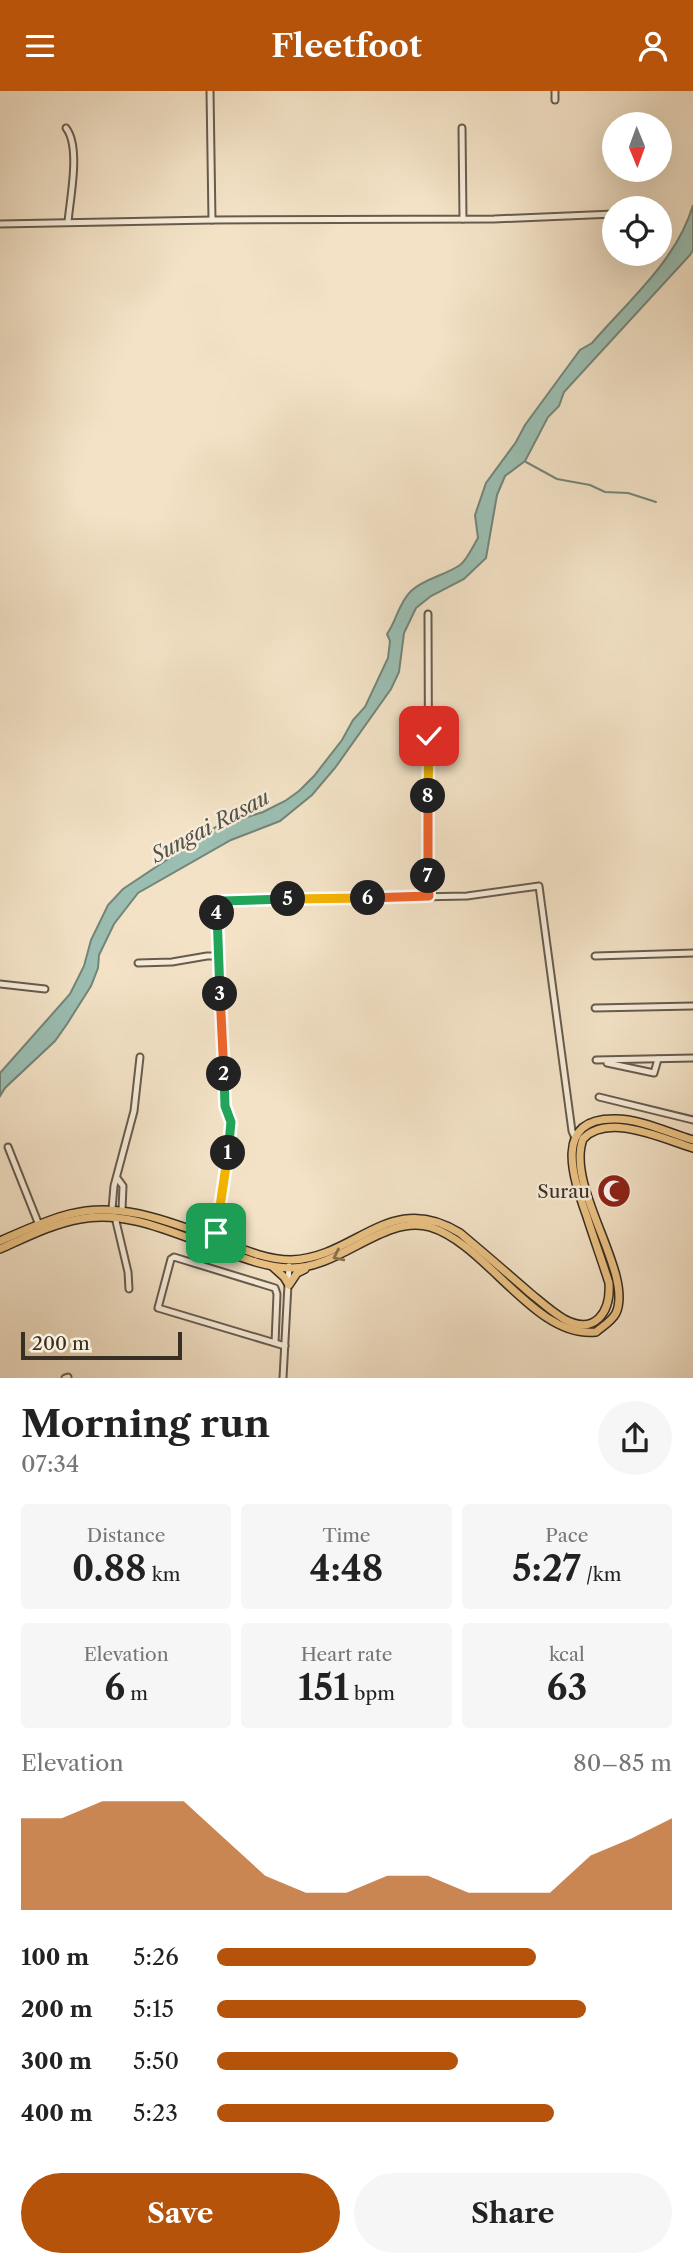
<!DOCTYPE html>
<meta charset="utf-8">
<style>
body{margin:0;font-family:"Libre Caslon Text",serif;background:#f6f6f6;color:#222;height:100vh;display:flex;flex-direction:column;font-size:26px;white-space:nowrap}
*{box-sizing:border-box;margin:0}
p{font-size:23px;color:#767676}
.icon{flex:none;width:38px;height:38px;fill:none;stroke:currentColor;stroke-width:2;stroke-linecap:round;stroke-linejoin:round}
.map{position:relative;height:1287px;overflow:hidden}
.side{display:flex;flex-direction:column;background:#fff;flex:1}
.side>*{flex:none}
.needle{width:46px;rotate:179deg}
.buttons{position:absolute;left:602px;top:21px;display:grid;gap:14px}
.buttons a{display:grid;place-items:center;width:70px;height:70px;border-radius:50%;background:#fff;box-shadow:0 7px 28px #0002;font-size:35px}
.scale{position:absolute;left:21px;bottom:18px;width:161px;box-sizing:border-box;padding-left:7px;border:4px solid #382f24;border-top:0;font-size:19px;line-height:24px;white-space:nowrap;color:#382f24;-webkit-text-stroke:5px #f7ecda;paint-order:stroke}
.pin{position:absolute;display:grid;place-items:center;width:60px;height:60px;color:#fff;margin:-30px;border-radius:14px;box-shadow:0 4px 10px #0006}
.km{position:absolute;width:35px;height:35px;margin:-18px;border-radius:50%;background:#222;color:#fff;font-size:19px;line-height:35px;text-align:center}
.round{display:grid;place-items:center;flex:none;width:74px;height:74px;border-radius:37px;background:#f6f6f6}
.headline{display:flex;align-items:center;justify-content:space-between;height:119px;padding:0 21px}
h1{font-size:38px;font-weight:700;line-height:52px}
.figures{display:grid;grid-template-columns:repeat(3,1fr);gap:10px;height:119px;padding:7px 21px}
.figures div{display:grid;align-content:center;border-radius:7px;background:#f6f6f6;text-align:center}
.figures b{font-size:35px;font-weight:700}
.figures small{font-size:19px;font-weight:400}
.figures p{font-size:19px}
.chart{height:196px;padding:14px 21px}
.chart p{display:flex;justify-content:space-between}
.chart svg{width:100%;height:126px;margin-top:7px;fill:#b45309;opacity:.7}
.primary-button{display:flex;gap:14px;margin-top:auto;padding:14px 21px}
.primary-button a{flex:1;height:80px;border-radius:42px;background:#b45309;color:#fff;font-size:28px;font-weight:700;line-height:80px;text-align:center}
.primary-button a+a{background:#f6f6f6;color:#222}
ul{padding:0 21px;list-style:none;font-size:23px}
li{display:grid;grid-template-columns:112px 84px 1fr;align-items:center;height:52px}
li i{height:18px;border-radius:9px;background:#b45309}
header{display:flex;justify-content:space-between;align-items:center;height:91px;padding:0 21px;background:#b45309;color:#fff;font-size:32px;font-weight:700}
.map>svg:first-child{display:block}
.water{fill:#9bbeb2;stroke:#738579;stroke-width:2}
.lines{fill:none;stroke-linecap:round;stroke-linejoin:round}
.stream{stroke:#738579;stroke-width:2}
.minor-casing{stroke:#675c4c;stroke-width:9}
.major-casing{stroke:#382f24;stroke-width:10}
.minor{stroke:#f7ecda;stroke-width:5}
.major{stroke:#eac183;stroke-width:7}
.oneway{stroke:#88714f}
.split-1-casing{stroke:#fff;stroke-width:14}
.split-2-casing{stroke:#fff;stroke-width:14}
.split-3-casing{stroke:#fff;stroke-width:14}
.split-4-casing{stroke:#fff;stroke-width:14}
.split-5-casing{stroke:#fff;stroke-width:14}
.split-6-casing{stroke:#fff;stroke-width:14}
.split-7-casing{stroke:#fff;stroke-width:14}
.split-8-casing{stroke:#fff;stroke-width:14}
.split-9-casing{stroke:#fff;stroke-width:14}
.split-1{stroke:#f5b400;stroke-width:9}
.split-2{stroke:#22a559;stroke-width:9}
.split-3{stroke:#f0652b;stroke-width:9}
.split-4{stroke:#22a559;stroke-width:9}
.split-5{stroke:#22a559;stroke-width:9}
.split-6{stroke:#f5b400;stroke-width:9}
.split-7{stroke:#f0652b;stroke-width:9}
.split-8{stroke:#f0652b;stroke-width:9}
.split-9{stroke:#f5b400;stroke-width:9}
.labels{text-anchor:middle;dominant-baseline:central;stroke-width:5;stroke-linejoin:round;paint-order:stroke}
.poi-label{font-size:19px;fill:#382f24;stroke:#f7ecda;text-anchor:end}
.water-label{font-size:21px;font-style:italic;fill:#515348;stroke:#f7ecda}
</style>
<header><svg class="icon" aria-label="menu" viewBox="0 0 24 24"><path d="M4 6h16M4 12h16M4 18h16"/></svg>Fleetfoot<svg class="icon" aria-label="person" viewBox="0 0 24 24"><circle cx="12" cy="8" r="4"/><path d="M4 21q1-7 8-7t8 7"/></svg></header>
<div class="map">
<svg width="693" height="1287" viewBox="0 0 693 1287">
<rect width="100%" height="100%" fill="#f3e2c6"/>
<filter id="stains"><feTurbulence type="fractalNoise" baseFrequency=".00286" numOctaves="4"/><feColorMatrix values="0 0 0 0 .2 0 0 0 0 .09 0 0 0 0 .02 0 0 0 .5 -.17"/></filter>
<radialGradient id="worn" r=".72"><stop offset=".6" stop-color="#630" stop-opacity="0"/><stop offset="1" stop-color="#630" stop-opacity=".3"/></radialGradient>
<path class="water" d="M693,114v45l-3,5 -126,137 -5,14 -11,11 -23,44 -20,15 -8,19 -11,63 -22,21 -33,17 -15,12 -12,25 -5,39 -8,17 -56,79 -23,27 -32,26 -49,19 -93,53 -24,31 -15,31 -1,13 -7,18 -24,38 -12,17 -50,47 -5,8v-23l70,-79 14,-28 7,-26 17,-35 15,-16 93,-62 47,-15 22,-11 14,-10 15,-15 28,-36 11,-20 12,-13 23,-49 2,-17 -3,-7c10,-14 11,-30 24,-43 14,-13 33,-15 49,-26 7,-5 13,-19 18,-27l-3,-23 11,-32 30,-41 9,-17 55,-75 12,-7c37,-43 85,-83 101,-138z"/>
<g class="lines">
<path class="stream" d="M526,371l31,17 33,6 15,7 23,1 28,9"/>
<g class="minor-casing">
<g id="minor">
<path d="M210,0l2,129"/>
<path d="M555,0v9"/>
<path d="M66,37c15,19 4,70 2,94"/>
<path d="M462,37l1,91"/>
<path d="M0,133l212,-4 282,-1 120,-5"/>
<path d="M428,523l1,282"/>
<path d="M595,865l98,-3"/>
<path d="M138,872l34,-1 35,-6h12"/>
<path d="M0,893l45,5"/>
<path d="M595,917l98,-2"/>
<path d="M596,969l97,-2"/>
<path d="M607,972l47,10 4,-14"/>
<path d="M599,1006l94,23"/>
<path d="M8,1056l31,78"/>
<path d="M117,1087l6,8 -1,24"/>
<path d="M112,1118l2,-23 20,-75 6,-54"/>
<path d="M115,1126l13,55 1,17"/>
<path d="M214,1147l4,-10 13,-102 -6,-20 -8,-180v-19l5,-6 245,-5 72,-10 33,245 3,7"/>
<path d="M275,1252l2,-49 -2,-6 -101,-31 -3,2 -13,49 10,3 117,35"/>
<path d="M65,1287l3,-1"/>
<path d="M283,1287l6,-112"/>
</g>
</g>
<g class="major-casing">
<g id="major">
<path d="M0,1150c23,-10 46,-21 70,-27 49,-13 98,7 144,24 24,9 50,22 77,22 65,-2 99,-71 169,-27 24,20 47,40 70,60 11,9 22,19 34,26 31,17 47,-7 45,-36 -7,-22 -15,-44 -22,-66 -13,-37 -36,-99 28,-98 26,0 54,14 78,21"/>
<path d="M0,1158c25,-11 52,-25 80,-30 45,-9 91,13 133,28 25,9 50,20 77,21 50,1 94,-54 140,-41 57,17 105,112 166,105 7,-6 16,-11 20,-19 18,-40 -51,-126 -33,-174 25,-27 80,0 110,9"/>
<path d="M273,1176l11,10 5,8 8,-12 8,-4"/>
</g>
</g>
<use href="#minor" class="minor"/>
<use href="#major" class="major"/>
</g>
<defs><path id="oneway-chevron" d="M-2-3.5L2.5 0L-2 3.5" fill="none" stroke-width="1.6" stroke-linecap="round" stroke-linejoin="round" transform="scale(1.75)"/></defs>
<use class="oneway" href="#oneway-chevron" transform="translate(338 1165) rotate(154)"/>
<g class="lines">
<g class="split-1-casing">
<path id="split-1" d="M216,1142l12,-80"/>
</g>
<g class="split-2-casing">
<path id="split-2" d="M224,983l1,32 6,16 -3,31"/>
</g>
<g class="split-3-casing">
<path id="split-3" d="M220,903l4,80"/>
</g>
<g class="split-4-casing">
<path id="split-4" d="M217,822l3,81"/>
</g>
<g class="split-5-casing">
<path id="split-5" d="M217,822l-1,-6 6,-6 66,-2"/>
</g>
<g class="split-6-casing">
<path id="split-6" d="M288,808l80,-1"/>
</g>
<g class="split-7-casing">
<path id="split-7" d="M368,807l61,-2 -1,-20"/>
</g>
<g class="split-8-casing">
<path id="split-8" d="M428,785v-80"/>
</g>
<g class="split-9-casing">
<path id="split-9" d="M428,705l1,-60"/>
</g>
<use href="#split-1" class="split-1"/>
<use href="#split-2" class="split-2"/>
<use href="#split-3" class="split-3"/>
<use href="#split-4" class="split-4"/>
<use href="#split-5" class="split-5"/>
<use href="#split-6" class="split-6"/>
<use href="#split-7" class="split-7"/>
<use href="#split-8" class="split-8"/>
<use href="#split-9" class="split-9"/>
</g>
<defs>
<g id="mosque-disc" transform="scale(1.75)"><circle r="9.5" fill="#8f2418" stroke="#f7ecda"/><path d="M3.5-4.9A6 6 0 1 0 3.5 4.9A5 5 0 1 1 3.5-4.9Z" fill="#fff"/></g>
</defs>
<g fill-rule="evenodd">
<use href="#mosque-disc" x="614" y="1100"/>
</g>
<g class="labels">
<g class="poi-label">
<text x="590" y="1100">Surau</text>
</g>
<g class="water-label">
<text transform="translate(210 735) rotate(-28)">Sungai Rasau</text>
</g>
</g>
<rect width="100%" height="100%" filter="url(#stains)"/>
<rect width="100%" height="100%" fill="url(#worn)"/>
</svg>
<div class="buttons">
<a><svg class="needle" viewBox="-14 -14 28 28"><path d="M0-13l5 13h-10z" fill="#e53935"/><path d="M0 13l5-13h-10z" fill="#767676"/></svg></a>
<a><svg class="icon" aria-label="locate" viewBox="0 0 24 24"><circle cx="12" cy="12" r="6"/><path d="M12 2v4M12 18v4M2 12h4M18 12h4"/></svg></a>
</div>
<div class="scale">200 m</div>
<div class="pin" style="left:216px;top:1142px;background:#1e9e55"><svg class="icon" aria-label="arrive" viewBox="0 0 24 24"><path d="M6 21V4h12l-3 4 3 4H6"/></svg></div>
<div class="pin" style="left:429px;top:645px;background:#d93025"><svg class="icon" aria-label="check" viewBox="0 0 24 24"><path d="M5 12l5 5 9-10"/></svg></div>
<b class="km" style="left:228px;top:1062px">1</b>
<b class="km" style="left:224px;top:983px">2</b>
<b class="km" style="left:220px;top:903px">3</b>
<b class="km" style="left:217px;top:822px">4</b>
<b class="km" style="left:288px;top:808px">5</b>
<b class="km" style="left:368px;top:807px">6</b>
<b class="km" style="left:428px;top:785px">7</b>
<b class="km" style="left:428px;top:705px">8</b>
</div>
<section class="side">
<div class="headline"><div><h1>Morning run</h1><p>07:34</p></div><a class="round"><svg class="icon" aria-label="share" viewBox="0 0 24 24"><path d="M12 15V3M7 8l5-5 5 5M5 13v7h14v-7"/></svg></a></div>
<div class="figures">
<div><p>Distance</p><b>0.88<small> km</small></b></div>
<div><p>Time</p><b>4:48</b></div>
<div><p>Pace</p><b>5:27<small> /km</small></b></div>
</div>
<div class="figures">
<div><p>Elevation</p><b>6<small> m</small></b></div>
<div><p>Heart rate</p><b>151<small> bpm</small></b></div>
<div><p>kcal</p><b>63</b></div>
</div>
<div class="chart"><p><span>Elevation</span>80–85 m</p>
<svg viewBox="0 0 160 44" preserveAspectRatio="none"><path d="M0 44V12L10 12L20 6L30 6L40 6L50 19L60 32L70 38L80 38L90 32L100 32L110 38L120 38L130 38L140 25L150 19L160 12V44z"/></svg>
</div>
<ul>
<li><b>100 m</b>5:26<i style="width:70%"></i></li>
<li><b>200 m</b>5:15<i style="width:81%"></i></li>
<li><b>300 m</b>5:50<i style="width:53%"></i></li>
<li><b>400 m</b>5:23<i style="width:74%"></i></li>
</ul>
<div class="primary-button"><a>Save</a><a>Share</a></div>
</section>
